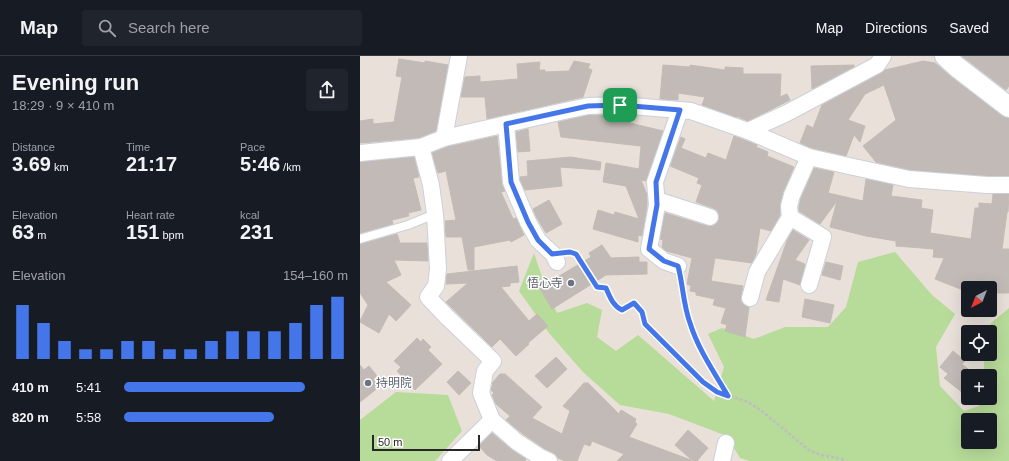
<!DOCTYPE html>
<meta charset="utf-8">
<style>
body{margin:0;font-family:Helvetica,"Noto Sans JP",sans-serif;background:#20242c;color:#f1f3f6;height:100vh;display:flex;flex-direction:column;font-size:15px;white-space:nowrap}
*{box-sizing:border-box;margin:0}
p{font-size:13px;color:#9ea1a6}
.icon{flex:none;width:22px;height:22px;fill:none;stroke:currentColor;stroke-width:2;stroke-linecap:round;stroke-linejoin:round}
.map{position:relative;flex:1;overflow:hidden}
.panel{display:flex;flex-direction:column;background:#171b24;width:360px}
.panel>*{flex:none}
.needle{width:26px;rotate:222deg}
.tools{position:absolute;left:601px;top:225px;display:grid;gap:8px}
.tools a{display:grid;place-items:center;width:36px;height:36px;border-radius:4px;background:#171b24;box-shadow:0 4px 16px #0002;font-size:20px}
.scale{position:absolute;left:12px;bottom:10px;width:108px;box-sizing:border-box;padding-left:4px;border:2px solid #272727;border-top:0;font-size:11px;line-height:14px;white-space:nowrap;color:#272727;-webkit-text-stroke:3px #fff;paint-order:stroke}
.pin{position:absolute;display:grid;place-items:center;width:34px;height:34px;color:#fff;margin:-17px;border-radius:8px;box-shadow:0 2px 6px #0006}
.round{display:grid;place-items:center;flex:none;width:42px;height:42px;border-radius:4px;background:#20242c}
.summary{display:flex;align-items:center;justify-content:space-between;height:68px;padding:0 12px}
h1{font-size:22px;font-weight:700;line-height:30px}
.metrics{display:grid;grid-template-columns:repeat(3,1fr);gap:6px;height:68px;padding:4px 12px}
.metrics div{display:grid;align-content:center}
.metrics b{font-size:20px;font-weight:700}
.metrics small{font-size:11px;font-weight:400}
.metrics p{font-size:11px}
.chart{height:112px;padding:8px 12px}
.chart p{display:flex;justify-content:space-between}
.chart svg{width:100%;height:72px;margin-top:4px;stroke:#4476ea;stroke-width:6}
ul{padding:0 12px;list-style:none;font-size:13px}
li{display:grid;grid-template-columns:64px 48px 1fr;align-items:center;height:30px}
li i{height:10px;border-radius:5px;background:#4476ea}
header{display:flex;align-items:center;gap:24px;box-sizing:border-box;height:56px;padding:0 20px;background:#171b24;border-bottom:1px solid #363941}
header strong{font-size:19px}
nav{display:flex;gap:22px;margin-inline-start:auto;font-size:14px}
.search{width:280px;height:36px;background:#20242c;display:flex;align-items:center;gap:10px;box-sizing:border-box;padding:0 14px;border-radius:4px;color:#9ea1a6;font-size:15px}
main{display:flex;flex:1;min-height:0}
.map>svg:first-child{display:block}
.green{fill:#b7db99;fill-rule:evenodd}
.building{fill:#c1bab6;stroke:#c3bcb3}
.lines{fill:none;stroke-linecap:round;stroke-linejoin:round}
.service-casing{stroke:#ccd0db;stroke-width:10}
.minor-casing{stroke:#ccd0db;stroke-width:18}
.tertiary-casing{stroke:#ccd0db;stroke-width:22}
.path{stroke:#bebebe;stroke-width:2.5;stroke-dasharray:3 2;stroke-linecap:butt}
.service{stroke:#fff;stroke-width:8}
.minor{stroke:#fff;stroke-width:16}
.tertiary{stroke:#fff;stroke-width:20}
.route-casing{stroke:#fff;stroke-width:8}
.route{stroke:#4476ea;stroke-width:5}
.worship-dot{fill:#6b7280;stroke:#fff;stroke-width:1.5}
.labels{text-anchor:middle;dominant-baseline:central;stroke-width:3;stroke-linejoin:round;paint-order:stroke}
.worship-label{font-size:12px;fill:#5b616d;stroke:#fff;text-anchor:end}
</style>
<header>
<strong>Map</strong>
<div class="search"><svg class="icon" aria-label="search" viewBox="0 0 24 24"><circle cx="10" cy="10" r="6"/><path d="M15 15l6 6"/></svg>Search here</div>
<nav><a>Map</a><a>Directions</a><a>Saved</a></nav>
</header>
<main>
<section class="panel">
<div class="summary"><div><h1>Evening run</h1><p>18:29 · 9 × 410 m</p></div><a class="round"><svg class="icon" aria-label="share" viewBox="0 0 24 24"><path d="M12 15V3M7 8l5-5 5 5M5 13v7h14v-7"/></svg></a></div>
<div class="metrics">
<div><p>Distance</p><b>3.69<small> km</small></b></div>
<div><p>Time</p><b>21:17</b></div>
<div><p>Pace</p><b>5:46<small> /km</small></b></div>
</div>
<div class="metrics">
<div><p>Elevation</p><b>63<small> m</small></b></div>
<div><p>Heart rate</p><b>151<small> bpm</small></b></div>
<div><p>kcal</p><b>231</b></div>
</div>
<div class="chart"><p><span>Elevation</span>154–160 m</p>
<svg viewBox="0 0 160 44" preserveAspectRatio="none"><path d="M5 44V11M15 44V22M25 44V33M35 44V38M45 44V38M55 44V33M65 44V33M75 44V38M85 44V38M95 44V33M105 44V27M115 44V27M125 44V27M135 44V22M145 44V11M155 44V6"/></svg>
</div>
<ul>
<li><b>410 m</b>5:41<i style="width:81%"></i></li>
<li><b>820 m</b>5:58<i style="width:67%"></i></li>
</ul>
</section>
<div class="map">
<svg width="649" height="405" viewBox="0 0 649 405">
<rect width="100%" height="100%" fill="#e8e0d9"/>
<g class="green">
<path d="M535,196l37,43 23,19 -19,33 4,39 24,25 15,-5 1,-8h10v-22h-7l2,-22h5v-22h-1l2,-9 18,-15v153h-259l-10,-3 -13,-22 -58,-22 -49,-9 -37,-33 -34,-39 -30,-42 15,-38 11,33 12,27 30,-10 15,7 -5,27 19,14 22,-16 76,66 10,-34 -16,-33 14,-6 32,11 31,-12h43l18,-20 12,-45zM608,364h22v22h-22z"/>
<path d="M36,336l52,3 14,36 -27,30h-75v-41z"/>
</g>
<g class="building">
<path d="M602,0h47v30l-3,4z"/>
<path d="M39,3l26,4v-2l23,4 -12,66 -17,7 -59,5v-22l13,-2v5l21,-2 8,-45 -6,-1z"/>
<path d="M214,5l16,3 -2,4 4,2 -9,27 -96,22 -2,-22h-24l4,-20 15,-1v6l38,-3 -1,-15 23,-2 -1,8h6v2l24,-1z"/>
<path d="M563,5l12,2 15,13 52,40 7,2v58h-22l-77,-6 -34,-8 -13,-16 33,-26 -12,-35 -19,9 -17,26 17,6 -5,16 -6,-7 -8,21 -34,-8 -12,-5 7,-18 6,3 9,-23 59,-32 4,-3z"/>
<path d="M303,9l27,2v-2l35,5v-3l18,1v6h38l-1,23 7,-3 3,6 -42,21 -8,-3 1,-1h-5l-34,-12 3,-8 -27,-4v7l-18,-1z"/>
<path d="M494,9v2l-42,22 -1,-23z"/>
<path d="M229,59h22l20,2 -1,6 33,8 -17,50 -5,-1 6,15v10l-5,31 -4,-1v7l-45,-13 5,-19 16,5 1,-3 24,7 -13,-33 -23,-4 3,-19 33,6 2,-23 -80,-9 -3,-15z"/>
<path d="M168,73l2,22 -12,1 -2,-20z"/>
<path d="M137,80l5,47 3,8 -4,1 12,27 3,-1 8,17 -13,7 -1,-2 -36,7v23h-6l-6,-33h-16l-1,-16 11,-1 -10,-49 -8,2 -6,-20 15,-6z"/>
<path d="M374,80l23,9 -1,2 12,5 -1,4 27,11 -11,25 -3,12v11l-9,16 -11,-3 -4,26 -4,9 -37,-5 -4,23 32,5 -2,10v5l3,4 5,2 -4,30 -20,-6 2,-6 -6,-2 5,-15 -13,-3 2,-6 -19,-4v-3l-6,-1 1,-5 -4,-2 5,-26 -26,-7 -4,-4 1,-7 -3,-1 5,-26 42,13h5l4,-2 3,-4v-5l-2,-5 -4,-2 -17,-6 6,-17 -5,-2 2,-5 -29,-12 11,-29 4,2 -4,9 25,10 2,-5 18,7z"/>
<path d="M54,101l5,20 -6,1 8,32 -13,3 1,3 -17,4 1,4 -33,9v-71z"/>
<path d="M211,101l30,5 -1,8 -40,-3 2,19 -37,4 -5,-10v-3l8,-1 -1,-15z"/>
<path d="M454,112l20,4 -6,21 35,8 3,-22 27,6 -2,11 31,4 -1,8 12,2 -3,23 41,6 4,-31h4v-5l13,1 1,-10h16l-1,18h-1l-5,37h7v44h-19v-5h-22v4l-33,-13 9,-21 -11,-1 1,-8 -38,-3v-5l-30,-5 -36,-9 7,-26 -17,23 -21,-13v-4l2,-9z"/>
<path d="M189,144l13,24 -16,9 -9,-15 -4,-9z"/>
<path d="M433,174l16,10 -14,20 10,4 -5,21 -17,-6 -4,23 -13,-2 22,-62z"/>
<path d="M37,178l3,9h27l1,18 -34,-1 7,15 -15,7 25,23 -15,16 -7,-7 -10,19 -19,-11v-1l8,-16 -8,-12v-49z"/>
<path d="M242,189l9,13 28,-1v5h8v12l-41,1 -54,34 -13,-22 11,-7 1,1 40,-24 -2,-4z"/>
<path d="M466,206l17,4 -3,14 -18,-5z"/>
<path d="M157,210l2,16 -9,1v3l-9,1 28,34 8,-7 11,12 -20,17 1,1 -13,12 -16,-17 -8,8 -46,-45 22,-19 -22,1 1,-10z"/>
<path d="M445,243l29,6 -4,18 -28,-6z"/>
<path d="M57,282l4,4 2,-3 8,8 -3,3 14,14 -27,26 -18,-19 4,-4 -7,-6z"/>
<path d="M593,295l12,10 -3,3 6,5v28l-24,-19 4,-4 -8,-7z"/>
<path d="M196,301l11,12 -20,19 -12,-12z"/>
<path d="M0,309l4,5 5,-4 8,10 -4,3 6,8 -19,15z"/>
<path d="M98,315l13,12 -12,12 -12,-13z"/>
<path d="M140,318h5l37,33 -10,11 30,16 8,-23 -7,-5 21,-23h4l31,31 2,-4 15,9 -1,3 2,2 -8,13 62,23v1h-74l7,-7 -32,-13 -2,5 -6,-2 -7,17h-12l-7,-3 -2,-3 -3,-2 -8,-4 -22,-15 -17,-14 4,-4 -14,-12 -4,-9 2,-2 -3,-3 2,-8z"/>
<path d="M328,374l20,18 -11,13h-4l-18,-16z"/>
<path d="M132,377l20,17 14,9 -1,2h-28l-10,-6 -8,-9z"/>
</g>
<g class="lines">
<g class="service-casing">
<path id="service" d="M0,183l48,-14 27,-11"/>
</g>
<g class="minor-casing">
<g id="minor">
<path d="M146,68l5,58 17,40 10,18 15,14 4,8"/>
<path d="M388,75l39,-18 90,-48 6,-9"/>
<path d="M84,82l15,-82"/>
<path d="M61,91l10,38 4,29 3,55 -2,17 -8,11 18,19 47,45 -8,10 -4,22 11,27 25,22 23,15 9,4"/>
<path d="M0,97l61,-6 23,-9 116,-26 28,-6 32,-1 71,6 57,20 61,26 40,9 60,13 78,6h22"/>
<path d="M449,101l-17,38 -3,11 1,11 33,20 -14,48"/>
<path d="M297,144l53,17"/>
<path d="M318,210l-14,-5 -15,-12 8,-44 -2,-23 25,-72"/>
<path d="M390,242l7,-26 33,-55"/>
<path d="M90,405l42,-41"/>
<path d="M362,405l4,-18"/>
</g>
</g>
<g class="tertiary-casing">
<path id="tertiary" d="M585,0l12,11 52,40"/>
</g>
<g class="path">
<path d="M208,197l8,1 21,33 9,1c4,9 7,18 16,22l12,-7 8,9 3,12 58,58 14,9 31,11 14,9 48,40 12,4 20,4 4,2"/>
<path d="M321,223c2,14 4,28 8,42 8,27 25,51 39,74"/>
</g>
<use href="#service" class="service"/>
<use href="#minor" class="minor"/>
<use href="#tertiary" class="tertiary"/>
</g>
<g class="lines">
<g class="route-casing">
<path id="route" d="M260,49l60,5 -24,72 1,23 -8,44 15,12 14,5c5,18 5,38 12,57 8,26 24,49 38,73l-11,-4 -14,-10 -58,-58 -3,-12 -8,-9 -12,7c-9,-4 -12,-13 -16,-22l-9,-1 -21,-33 -6,-2 -18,2 -14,-14 -10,-18 -17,-40 -5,-58 82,-18z"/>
</g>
<use href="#route" class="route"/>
</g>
<g class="worship-dot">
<circle cx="211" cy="227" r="4"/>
<circle cx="8" cy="327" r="4"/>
</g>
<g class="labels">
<g class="worship-label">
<text x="203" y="227">悟心寺</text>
<text x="16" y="327" text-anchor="start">持明院</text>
</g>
</g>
</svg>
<div class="tools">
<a><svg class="needle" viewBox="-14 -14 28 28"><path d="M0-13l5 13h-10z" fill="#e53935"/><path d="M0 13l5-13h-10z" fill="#9ea1a6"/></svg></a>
<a><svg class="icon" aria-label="locate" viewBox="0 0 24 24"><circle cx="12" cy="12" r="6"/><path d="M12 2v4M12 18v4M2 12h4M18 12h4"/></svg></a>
<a>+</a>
<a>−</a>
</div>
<div class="scale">50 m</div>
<div class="pin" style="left:260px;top:49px;background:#1e9e55"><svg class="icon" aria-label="arrive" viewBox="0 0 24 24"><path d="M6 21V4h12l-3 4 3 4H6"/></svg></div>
</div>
</main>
